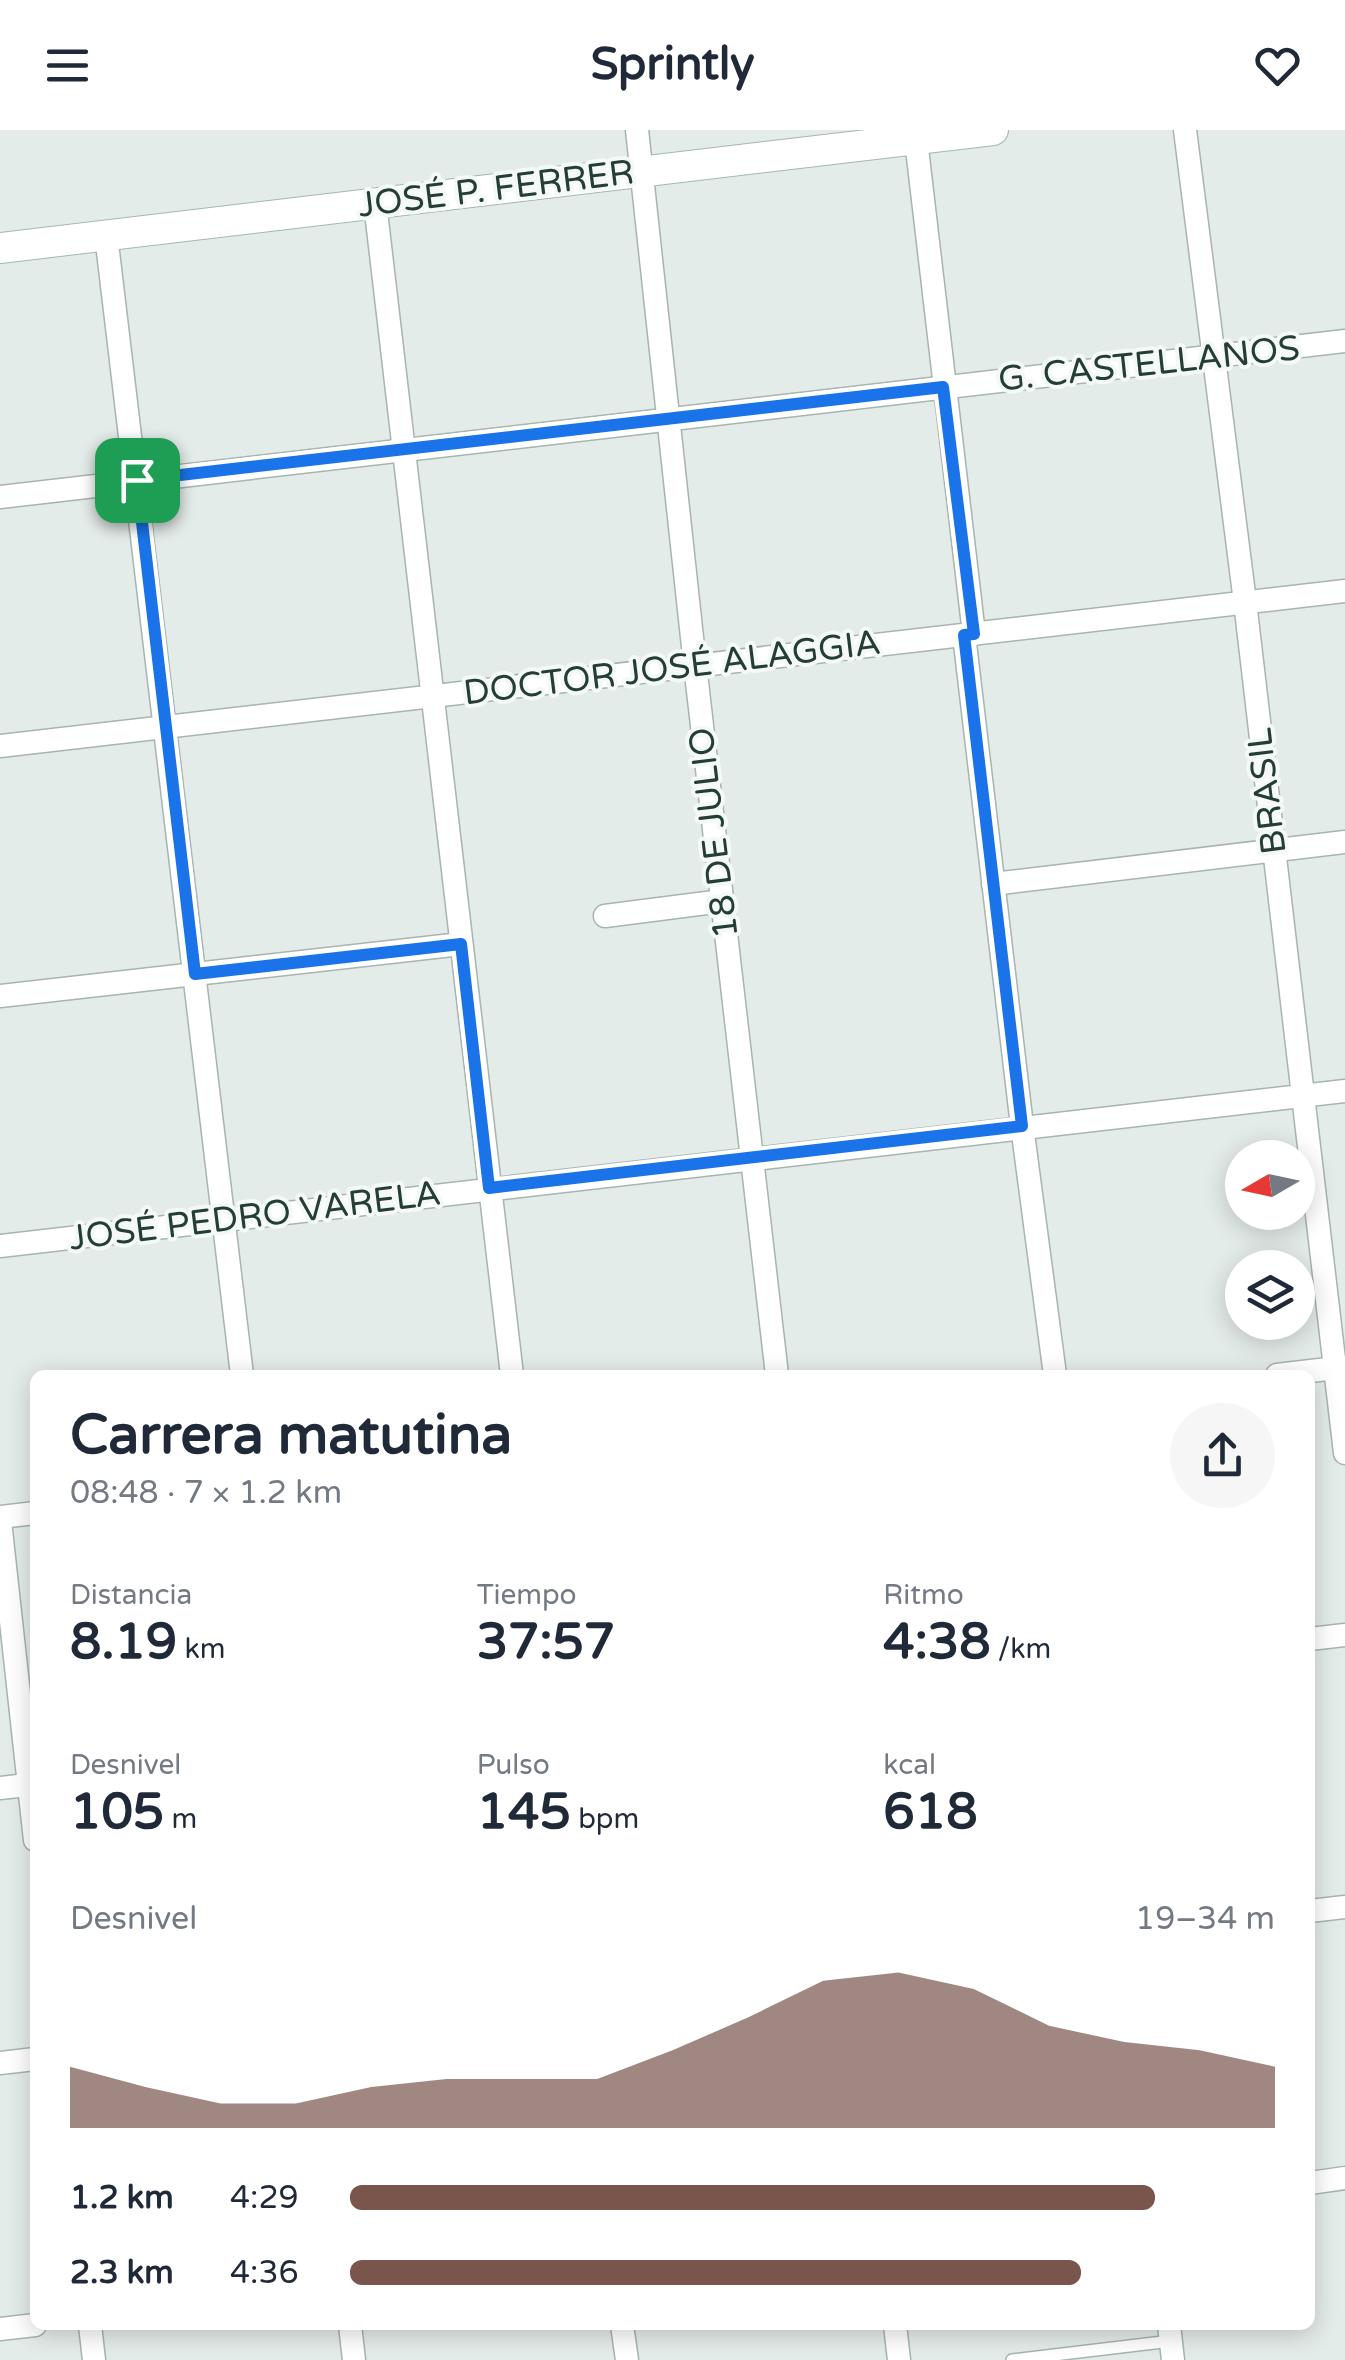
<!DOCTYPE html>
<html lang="es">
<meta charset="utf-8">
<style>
body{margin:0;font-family:"Varela Round",sans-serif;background:#f6f6f7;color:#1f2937;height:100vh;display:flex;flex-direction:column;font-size:38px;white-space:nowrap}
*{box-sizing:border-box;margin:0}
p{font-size:32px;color:#747a83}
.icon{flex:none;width:55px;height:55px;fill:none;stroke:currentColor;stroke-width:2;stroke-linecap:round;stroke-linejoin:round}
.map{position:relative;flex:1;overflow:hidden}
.panel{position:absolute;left:30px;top:1240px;width:1285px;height:960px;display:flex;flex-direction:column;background:#fff;border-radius:15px;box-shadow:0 5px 25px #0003}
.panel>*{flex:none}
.needle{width:65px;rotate:261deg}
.tools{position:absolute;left:1225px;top:1010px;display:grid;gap:20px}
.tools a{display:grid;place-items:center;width:90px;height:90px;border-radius:50%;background:#fff;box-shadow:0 5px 25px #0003;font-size:50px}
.pin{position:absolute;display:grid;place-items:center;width:85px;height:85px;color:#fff;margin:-42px;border-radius:20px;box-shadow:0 5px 15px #0006}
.round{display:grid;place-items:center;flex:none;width:105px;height:105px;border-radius:52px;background:#f6f6f7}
.headline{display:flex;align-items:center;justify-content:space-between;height:170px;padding:0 40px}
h1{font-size:55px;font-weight:700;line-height:75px}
.stats{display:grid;grid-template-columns:repeat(3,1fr);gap:15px;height:170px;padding:10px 40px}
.stats div{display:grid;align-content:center}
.stats b{font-size:50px;font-weight:700}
.stats small{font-size:28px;font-weight:400}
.stats p{font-size:28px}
.chart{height:280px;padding:20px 40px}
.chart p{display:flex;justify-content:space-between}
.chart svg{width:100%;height:180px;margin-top:10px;fill:#7a554c;opacity:.7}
ul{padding:0 40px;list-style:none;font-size:32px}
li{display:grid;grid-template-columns:160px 120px 1fr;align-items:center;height:75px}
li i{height:25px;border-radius:12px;background:#7a554c}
header{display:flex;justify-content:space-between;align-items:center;height:130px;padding:0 40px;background:#fff;font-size:45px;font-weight:700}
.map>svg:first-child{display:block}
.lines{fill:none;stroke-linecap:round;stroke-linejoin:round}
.lane-casing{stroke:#a7b4b0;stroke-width:14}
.street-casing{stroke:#a7b4b0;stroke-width:25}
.secondary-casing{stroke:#a3b7b1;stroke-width:32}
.lane{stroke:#fff;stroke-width:11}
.street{stroke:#fff;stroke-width:22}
.secondary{stroke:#fff;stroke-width:30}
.route-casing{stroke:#fff;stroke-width:20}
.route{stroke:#1a73e8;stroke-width:12}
.labels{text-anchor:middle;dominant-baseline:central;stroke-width:8;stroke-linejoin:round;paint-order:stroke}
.street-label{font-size:35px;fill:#243d37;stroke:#f4f9f7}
</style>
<header><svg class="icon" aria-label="menu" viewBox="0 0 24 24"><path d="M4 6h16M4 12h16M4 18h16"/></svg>Sprintly<svg class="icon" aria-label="heart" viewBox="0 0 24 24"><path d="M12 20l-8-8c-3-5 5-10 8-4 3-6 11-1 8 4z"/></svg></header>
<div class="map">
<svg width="1345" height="2230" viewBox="0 0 1345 2230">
<rect width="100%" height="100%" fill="#e4ece9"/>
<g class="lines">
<g class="lane-casing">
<path id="lane" d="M1012,2230l159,-19"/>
</g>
<g class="street-casing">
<g id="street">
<path d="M637,0l58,535 82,710"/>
<path d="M1185,0l60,472 100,851"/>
<path d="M916,10l58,494"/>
<path d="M375,73l137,1172"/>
<path d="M106,105l136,1140"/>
<path d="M0,367l1345,-156"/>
<path d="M964,505l58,491 33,249"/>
<path d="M0,616l1345,-155"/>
<path d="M993,754l352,-42"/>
<path d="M605,786l117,-15"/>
<path d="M0,866l461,-52"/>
<path d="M0,1116l1345,-155"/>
<path d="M1277,1245l68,-8"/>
<path d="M0,1387l35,-4"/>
<path d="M0,1391l35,319"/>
<path d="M1310,1509l35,-4"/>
<path d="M0,1658l35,-4"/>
<path d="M1310,1781l35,-4"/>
<path d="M0,1933l35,-4"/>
<path d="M1310,2053l35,-5"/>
<path d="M90,2195l4,35"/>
<path d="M350,2195l4,35"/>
<path d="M622,2195l5,35"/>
<path d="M895,2195l4,35"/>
<path d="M1169,2195l4,35"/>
<path d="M0,2199l35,-4"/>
</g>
</g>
<g class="secondary-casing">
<path id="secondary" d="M0,118l993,-118"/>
</g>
<use href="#lane" class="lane"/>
<use href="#street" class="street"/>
<use href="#secondary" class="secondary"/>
</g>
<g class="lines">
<g class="route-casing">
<path id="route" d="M943,257l31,247 -10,1 58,491 -533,62 -28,-244 -266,30 -58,-494z"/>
</g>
<use href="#route" class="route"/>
</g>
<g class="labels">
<g class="street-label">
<text transform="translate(496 59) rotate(-7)">JOSÉ P. FERRER</text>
<text transform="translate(1149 234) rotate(-6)">G. CASTELLANOS</text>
<text transform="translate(672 538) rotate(-7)">DOCTOR JOSÉ ALAGGIA</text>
<text transform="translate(1267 661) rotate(-97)">BRASIL</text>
<text transform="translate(714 703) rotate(-97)">18 DE JULIO</text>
<text transform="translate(255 1086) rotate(-7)">JOSÉ PEDRO VARELA</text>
</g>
</g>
</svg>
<div class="tools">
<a><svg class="needle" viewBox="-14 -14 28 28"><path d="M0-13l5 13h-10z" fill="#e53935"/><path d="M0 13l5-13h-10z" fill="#747a83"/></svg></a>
<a><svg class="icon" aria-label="layers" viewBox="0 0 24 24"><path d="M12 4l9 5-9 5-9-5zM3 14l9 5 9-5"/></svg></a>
</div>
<div class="pin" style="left:137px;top:350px;background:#1e9e55"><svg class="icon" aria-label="arrive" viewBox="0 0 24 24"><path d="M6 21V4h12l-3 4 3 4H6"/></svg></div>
<section class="panel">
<div class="headline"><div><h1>Carrera matutina</h1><p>08:48 · 7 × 1.2 km</p></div><a class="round"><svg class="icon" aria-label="share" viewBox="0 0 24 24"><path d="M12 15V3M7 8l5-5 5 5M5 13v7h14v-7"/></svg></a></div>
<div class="stats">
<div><p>Distancia</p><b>8.19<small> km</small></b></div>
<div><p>Tiempo</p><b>37:57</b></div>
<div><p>Ritmo</p><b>4:38<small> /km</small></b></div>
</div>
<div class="stats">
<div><p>Desnivel</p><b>105<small> m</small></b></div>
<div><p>Pulso</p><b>145<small> bpm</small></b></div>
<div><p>kcal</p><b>618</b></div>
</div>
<div class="chart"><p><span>Desnivel</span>19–34 m</p>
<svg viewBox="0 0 160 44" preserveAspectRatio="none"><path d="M0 44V29L10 34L20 38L30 38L40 34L50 32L60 32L70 32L80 25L90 17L100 8L110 6L120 10L130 19L140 23L150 25L160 29V44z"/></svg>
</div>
<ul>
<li><b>1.2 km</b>4:29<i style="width:87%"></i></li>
<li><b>2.3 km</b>4:36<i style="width:79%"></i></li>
</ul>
</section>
</div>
